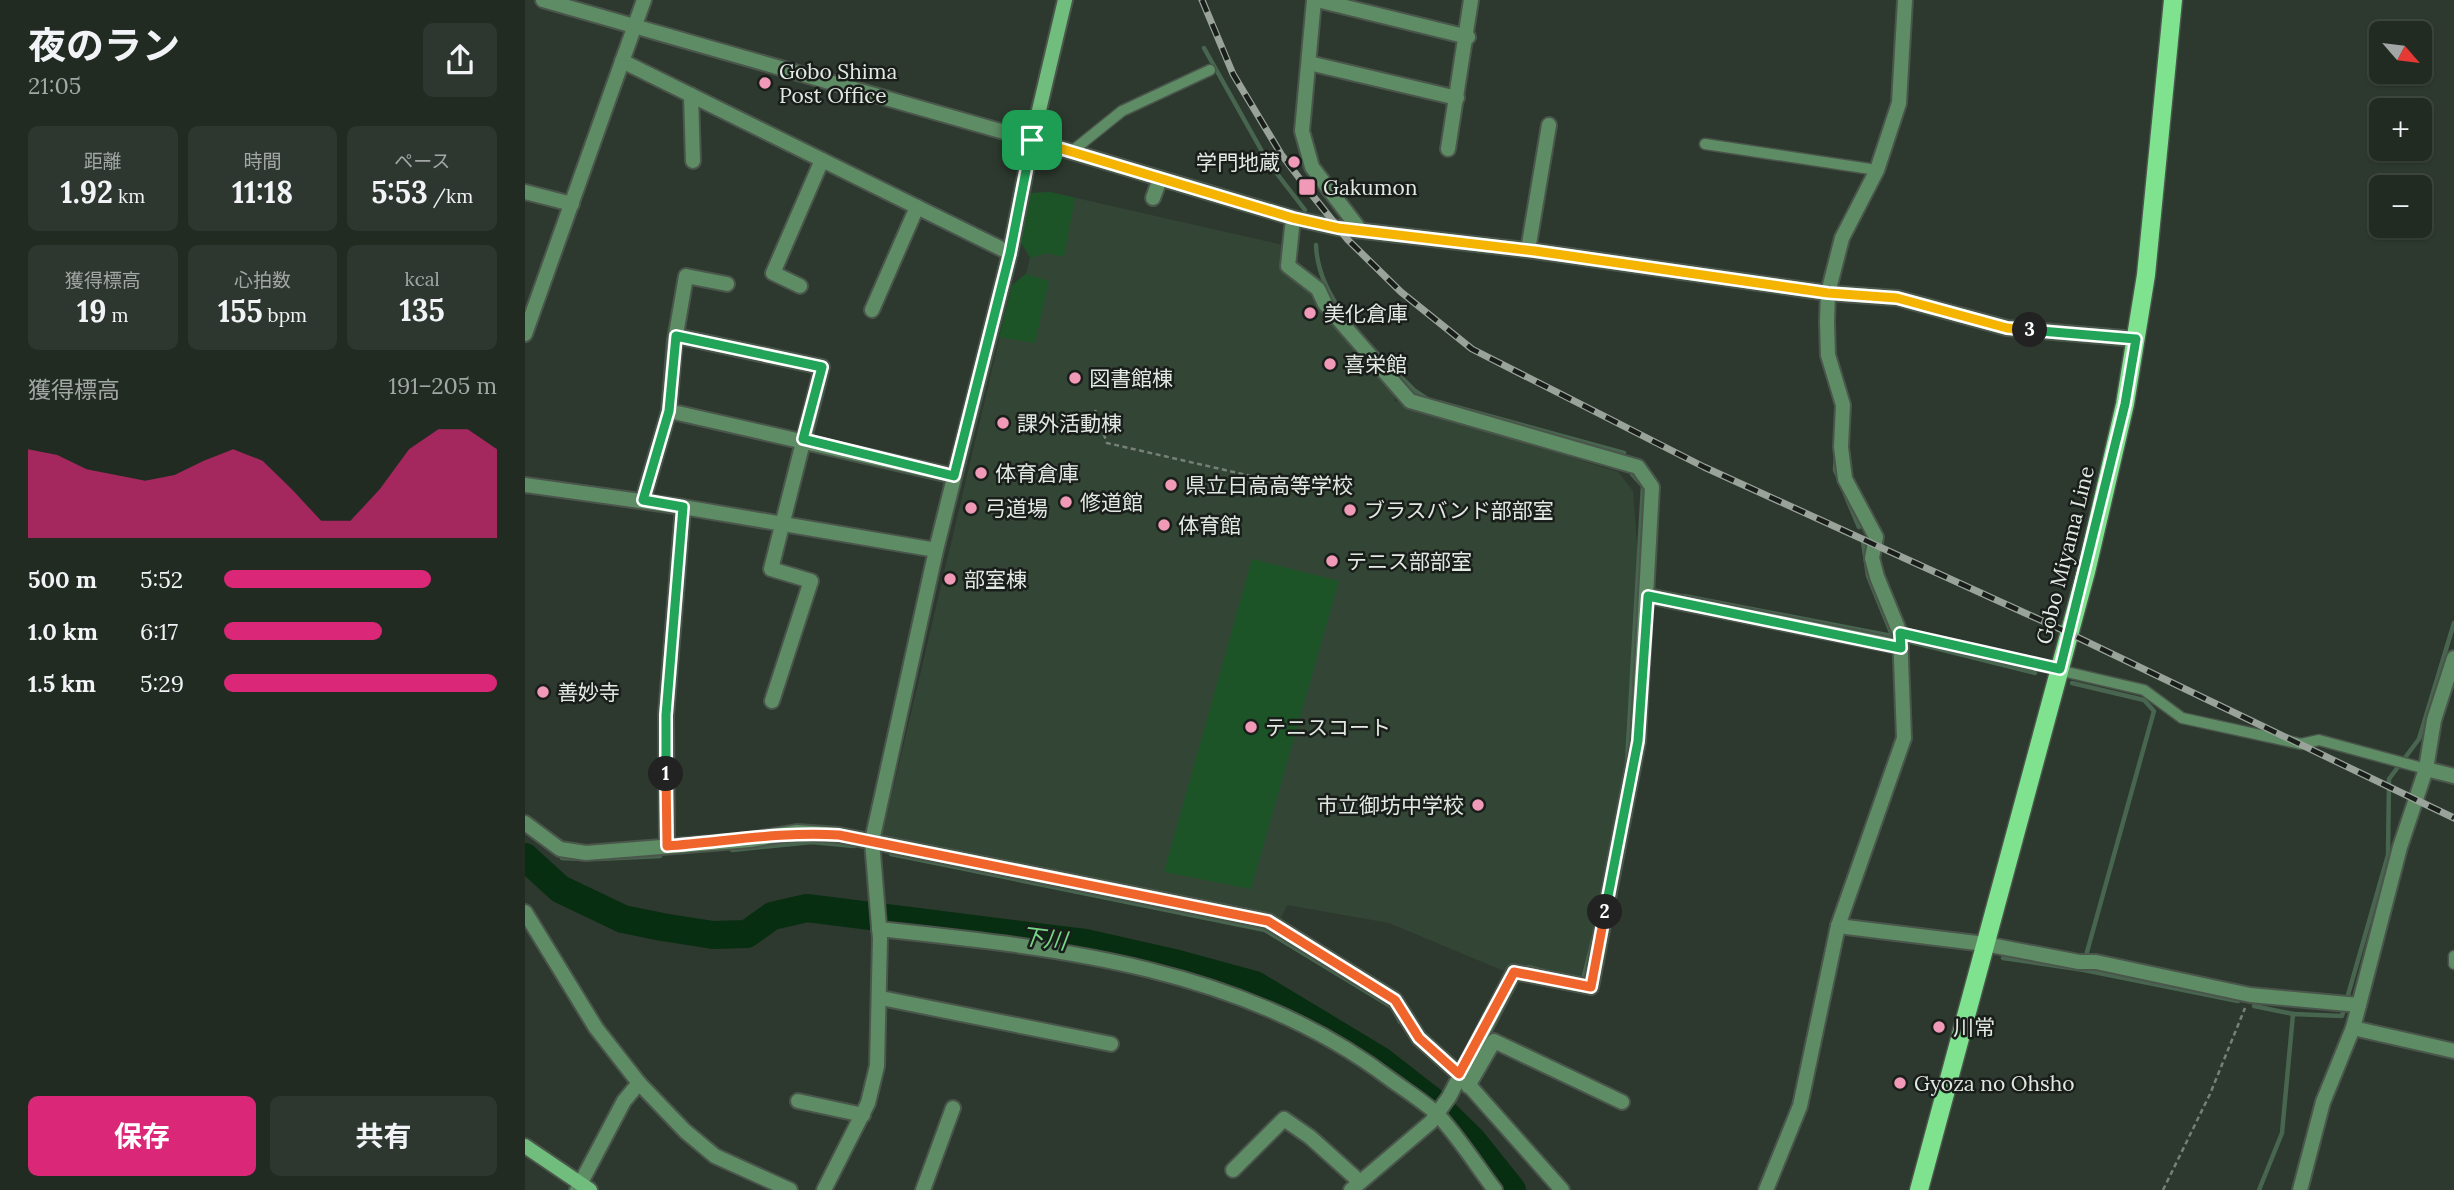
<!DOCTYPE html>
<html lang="ja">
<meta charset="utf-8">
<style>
body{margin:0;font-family:Lora,"Noto Sans JP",serif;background:#2e372f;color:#f1f3f6;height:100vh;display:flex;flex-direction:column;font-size:26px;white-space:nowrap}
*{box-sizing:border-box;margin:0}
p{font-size:23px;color:#a2a7a5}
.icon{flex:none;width:38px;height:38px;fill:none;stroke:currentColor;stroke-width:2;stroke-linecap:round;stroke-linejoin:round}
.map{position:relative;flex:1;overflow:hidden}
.drawer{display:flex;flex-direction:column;background:#222b22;width:525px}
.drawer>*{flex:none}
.needle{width:46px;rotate:118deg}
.tools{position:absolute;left:1844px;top:21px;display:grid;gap:14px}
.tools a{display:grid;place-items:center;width:63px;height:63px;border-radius:10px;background:#222b22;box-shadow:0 2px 5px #0004,0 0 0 2px #3f4740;font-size:35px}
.pin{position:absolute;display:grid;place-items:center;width:60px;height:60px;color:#fff;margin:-30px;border-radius:14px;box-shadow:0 4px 10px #0006}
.km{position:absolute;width:35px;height:35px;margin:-18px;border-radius:50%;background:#222;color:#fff;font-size:19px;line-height:35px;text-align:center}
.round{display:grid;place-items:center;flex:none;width:74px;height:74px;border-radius:10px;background:#2e372f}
.head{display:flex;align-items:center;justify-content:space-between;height:119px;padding:0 28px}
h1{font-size:38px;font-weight:700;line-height:52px}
.figures{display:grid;grid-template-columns:repeat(3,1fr);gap:10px;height:119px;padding:7px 28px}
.figures div{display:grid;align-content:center;border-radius:10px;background:#2e372f;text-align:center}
.figures b{font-size:30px;font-weight:700}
.figures small{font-size:19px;font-weight:400}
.figures p{font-size:19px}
.chart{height:196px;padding:14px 28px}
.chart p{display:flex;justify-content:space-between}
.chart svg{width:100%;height:126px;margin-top:7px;fill:#db2777;opacity:.7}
.button{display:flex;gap:14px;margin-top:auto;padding:14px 28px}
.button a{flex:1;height:80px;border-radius:10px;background:#db2777;color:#fff;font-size:28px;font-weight:700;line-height:80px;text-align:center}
.button a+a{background:#2e372f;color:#f1f3f6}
ul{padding:0 28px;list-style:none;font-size:23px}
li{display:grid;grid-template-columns:112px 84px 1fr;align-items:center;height:52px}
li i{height:18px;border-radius:9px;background:#db2777}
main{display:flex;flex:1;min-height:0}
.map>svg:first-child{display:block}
.built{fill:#334535}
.green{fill:#1c5428}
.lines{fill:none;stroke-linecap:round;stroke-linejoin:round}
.stream{stroke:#48664f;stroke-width:4.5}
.river{stroke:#072e10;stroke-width:28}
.lane-casing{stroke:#4a554b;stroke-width:13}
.street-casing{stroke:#4a554b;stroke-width:18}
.secondary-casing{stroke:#4a554b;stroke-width:18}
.primary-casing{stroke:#4a554b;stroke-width:21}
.path{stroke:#768077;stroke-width:2.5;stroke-dasharray:5 3.5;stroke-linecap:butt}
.lane{stroke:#5e8c64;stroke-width:10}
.street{stroke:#5e8c64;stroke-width:14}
.secondary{stroke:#71bd7d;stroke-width:14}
.primary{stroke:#7fe28f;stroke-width:18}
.rail-casing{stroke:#99a39a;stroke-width:7}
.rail{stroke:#191e1a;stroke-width:4.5;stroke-dasharray:13;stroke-linecap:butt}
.split-1-casing{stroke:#fff;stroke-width:14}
.split-2-casing{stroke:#fff;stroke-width:14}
.split-3-casing{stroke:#fff;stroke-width:14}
.split-4-casing{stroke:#fff;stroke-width:14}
.split-1{stroke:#22a559;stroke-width:9}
.split-2{stroke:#f0652b;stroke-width:9}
.split-3{stroke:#22a559;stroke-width:9}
.split-4{stroke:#f5b400;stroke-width:9}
.poi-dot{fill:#f09ab7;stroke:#191e1a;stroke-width:2.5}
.labels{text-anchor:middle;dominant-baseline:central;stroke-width:5;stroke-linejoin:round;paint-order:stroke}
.poi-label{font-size:21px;fill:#e1e9e2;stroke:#191e1a;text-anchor:start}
.street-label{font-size:21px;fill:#e1e9e2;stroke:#191e1a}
.water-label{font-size:23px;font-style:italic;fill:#77d787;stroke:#191e1a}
</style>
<main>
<section class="drawer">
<div class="head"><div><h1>夜のラン</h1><p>21:05</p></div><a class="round"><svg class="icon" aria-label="share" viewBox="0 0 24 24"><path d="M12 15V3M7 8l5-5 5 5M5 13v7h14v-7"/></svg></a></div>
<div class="figures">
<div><p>距離</p><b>1.92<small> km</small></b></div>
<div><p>時間</p><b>11:18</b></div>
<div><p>ペース</p><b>5:53<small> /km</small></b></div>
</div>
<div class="figures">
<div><p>獲得標高</p><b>19<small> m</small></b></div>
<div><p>心拍数</p><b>155<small> bpm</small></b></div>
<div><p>kcal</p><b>135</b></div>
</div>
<div class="chart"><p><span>獲得標高</span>191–205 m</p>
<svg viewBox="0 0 160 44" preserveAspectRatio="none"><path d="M0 44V13L10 15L20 20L30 22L40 24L50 22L60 17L70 13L80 17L90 27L100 38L110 38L120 27L130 13L140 6L150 6L160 13V44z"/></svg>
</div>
<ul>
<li><b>500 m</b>5:52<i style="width:76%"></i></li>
<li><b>1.0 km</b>6:17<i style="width:58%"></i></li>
<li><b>1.5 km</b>5:29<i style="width:100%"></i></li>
</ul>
<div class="button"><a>保存</a><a>共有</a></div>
</section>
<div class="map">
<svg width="1929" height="1190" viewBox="0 0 1929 1190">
<rect width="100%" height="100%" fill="#2d392e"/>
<path class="built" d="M525,192l233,53v24l32,22 54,68 4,13 23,21 -2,8 224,71 15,19 8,105 -7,142 -48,246 -82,-13 -115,-48 -102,-18 -6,13 -21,-3 -378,-79 130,-551 14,-11 4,-16 -9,-15 10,-50z"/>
<g class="green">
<path d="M525,192l25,6 -11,59 -18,-4 -15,5 -10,-15 10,-50z"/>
<path d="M501,274l23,7 -14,62 -36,-6 13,-52z"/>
<path d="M727,559l87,22 -88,308 -87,-17z"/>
</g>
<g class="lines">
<g class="stream">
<path d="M679,48l64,114 37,48"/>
<path d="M791,245c2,59 59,105 98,145l15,10"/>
<path d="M913,402l186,51"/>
<path d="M1311,454l-1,16 4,9"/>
<path d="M1320,494l14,33"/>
<path d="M1338,542l5,34 24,59"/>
<path d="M1159,596l208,40"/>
<path d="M1386,642l124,31"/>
<path d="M1547,683l72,17 10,11 -67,241"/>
<path d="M1102,763l16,-277 -11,-12"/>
<path d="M207,850l80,-8 42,4"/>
<path d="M366,854l374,76 127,77 8,15"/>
<path d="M37,858l20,1"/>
<path d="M73,859l62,-3"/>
<path d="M1478,958l81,12 154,31"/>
<path d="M1003,967l15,4"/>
<path d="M1058,980l10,-40"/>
<path d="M1729,1006l39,8"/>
<path d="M1734,1190l23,-57 11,-119 49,2 46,-161 1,-76 30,-40 35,-116"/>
</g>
<path class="river" d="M0,857l35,32 63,30 39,8 51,8 34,-1 25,-18 35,-8 278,35 93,21 77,21 126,76 50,39 41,40 40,50"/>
<g class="lane-casing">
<g id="lane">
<path d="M1180,144l172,26"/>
<path d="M546,152l51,-41 88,-41"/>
<path d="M1375,633l244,57 38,28 119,26 18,-4 107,29"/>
<path d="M1929,956v8"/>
</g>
</g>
<g class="street-casing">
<g id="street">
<path d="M18,0l489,140 261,78 45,10 197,23 293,42 69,5 110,30 128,11"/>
<path d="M789,0l-12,131 10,36 48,63"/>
<path d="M792,0l151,37"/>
<path d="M97,61l388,192"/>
<path d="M784,63l148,35"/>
<path d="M166,95l2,66"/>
<path d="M923,149l23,-149"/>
<path d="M0,192l47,12"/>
<path d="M628,198l7,-19"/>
<path d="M768,218l-5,48 30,23 7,15 85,97 228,66 14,20 -14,254 -47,246 -77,-15 -65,125 -18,25 -80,68"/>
<path d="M1003,250l21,-125"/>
<path d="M275,286l-27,-13 49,-113"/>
<path d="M347,310l45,-103"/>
<path d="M0,334l119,-334"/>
<path d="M151,336l146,31 -51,202 40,12 -39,120"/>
<path d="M144,411l285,65"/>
<path d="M0,485l158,22"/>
<path d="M118,500l26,-89 6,-71 11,-64 41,8"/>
<path d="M1123,596l253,51"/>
<path d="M1901,769l28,7"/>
<path d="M0,823l35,26 26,4 164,-13 47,-8 42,3 429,86 127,79 24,38 40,36 103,116"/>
<path d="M142,846l-1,-131 17,-208 253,43"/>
<path d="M0,912l71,116 43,55 46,48 30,25 75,34"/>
<path d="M1313,926l147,18 94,18h17l154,33 109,10"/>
<path d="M354,929c178,19 364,38 511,150 15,11 33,22 47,35 21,22 39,51 58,76"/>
<path d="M356,998l230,46"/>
<path d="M1828,1028l101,23"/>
<path d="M943,1086l26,-45 128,61"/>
<path d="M273,1101l65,14"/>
<path d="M708,1170l51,-51 26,18 49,44"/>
<path d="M52,1190l47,-89 15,-18"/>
<path d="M299,1190l44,-87 9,-37 3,-127 -8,-98 64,-291 74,-297 22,-113"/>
<path d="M398,1190l30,-82"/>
<path d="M1241,1190l34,-84 38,-180 66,-188 -4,-105 -23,-56 -5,-19 4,-21 -31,-58 -4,-32 2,-42 -15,-50 -1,-34 1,-28 14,-55 35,-68 22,-67 6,-103"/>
<path d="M1775,1190l23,-88 30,-74 47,-181 26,-78 8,-49 20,-62"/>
</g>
</g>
<g class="secondary-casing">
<g id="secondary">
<path d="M507,140l33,-140"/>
<path d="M0,1146l65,44"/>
</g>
</g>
<g class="primary-casing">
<path id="primary" d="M1394,1190l167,-618 39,-168 21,-129 27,-275"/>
</g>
<g class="path">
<path d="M570,410l12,33 179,41"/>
<path d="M1638,1190l47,-96 35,-86"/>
</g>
<use href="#lane" class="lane"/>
<use href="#street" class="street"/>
<use href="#secondary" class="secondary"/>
<use href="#primary" class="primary"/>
<g class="rail-casing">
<path id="rail" d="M677,0l31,74 48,80 28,37 39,49 53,52 71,57 232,118 354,161 396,190"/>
</g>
<use href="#rail" class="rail"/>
</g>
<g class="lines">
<g class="split-1-casing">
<path id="split-1" d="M141,774v-59l17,-208 -40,-7 26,-89 7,-75 146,31 -19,72 151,37 56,-223 22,-113"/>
</g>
<g class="split-2-casing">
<path id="split-2" d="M141,774l1,72c57,-4 115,-15 172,-11l429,86 127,79 24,38 40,36 55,-102 77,15 14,-75"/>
</g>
<g class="split-3-casing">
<path id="split-3" d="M1080,912l33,-171 10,-145 253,52 -1,-15 160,36 65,-265 11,-65 -106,-9"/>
</g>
<g class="split-4-casing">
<path id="split-4" d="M507,140l261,78 45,10 197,23 293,42 69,5 110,30 23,2"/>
</g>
<use href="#split-1" class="split-1"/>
<use href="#split-2" class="split-2"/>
<use href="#split-3" class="split-3"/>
<use href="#split-4" class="split-4"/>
</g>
<g class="poi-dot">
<circle cx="240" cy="83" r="7"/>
<circle cx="769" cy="162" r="7"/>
<rect x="773" y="178" width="18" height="18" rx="3.5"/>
<circle cx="785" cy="313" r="7"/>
<circle cx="805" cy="364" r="7"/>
<circle cx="550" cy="378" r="7"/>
<circle cx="478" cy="423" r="7"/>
<circle cx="456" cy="473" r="7"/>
<circle cx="646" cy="485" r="7"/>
<circle cx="541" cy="502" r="7"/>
<circle cx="446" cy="508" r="7"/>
<circle cx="825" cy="510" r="7"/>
<circle cx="639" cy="525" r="7"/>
<circle cx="807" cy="561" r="7"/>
<circle cx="425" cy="579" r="7"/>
<circle cx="18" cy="692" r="7"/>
<circle cx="726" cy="727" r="7"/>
<circle cx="953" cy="805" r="7"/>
<circle cx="1414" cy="1027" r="7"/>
<circle cx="1375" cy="1083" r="7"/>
</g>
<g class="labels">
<g class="poi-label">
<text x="254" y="71">Gobo Shima<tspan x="254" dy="24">Post Office</tspan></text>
<text x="755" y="162" text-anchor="end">学門地蔵</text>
<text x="798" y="187">Gakumon</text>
<text x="799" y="313">美化倉庫</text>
<text x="819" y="364">喜栄館</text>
<text x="564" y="378">図書館棟</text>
<text x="492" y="423">課外活動棟</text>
<text x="470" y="473">体育倉庫</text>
<text x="660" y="485">県立日高高等学校</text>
<text x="555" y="502">修道館</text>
<text x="460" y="508">弓道場</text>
<text x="839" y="510">ブラスバンド部部室</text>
<text x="653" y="525">体育館</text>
<text x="821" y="561">テニス部部室</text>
<text x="439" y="579">部室棟</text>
<text x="32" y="692">善妙寺</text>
<text x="740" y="727">テニスコート</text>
<text x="939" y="805" text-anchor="end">市立御坊中学校</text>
<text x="1428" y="1027">川常</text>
<text x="1389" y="1083">Gyoza no Ohsho</text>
</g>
<g class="street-label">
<text transform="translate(1540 555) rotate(-76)">Gobo Miyama Line</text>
</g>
<g class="water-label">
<text transform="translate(519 938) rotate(7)">下川</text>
</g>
</g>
</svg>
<div class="tools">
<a><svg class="needle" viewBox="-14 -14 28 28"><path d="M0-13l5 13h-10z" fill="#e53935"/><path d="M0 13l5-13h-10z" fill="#a2a7a5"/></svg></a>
<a>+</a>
<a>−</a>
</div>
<div class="pin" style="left:507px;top:140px;background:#1e9e55"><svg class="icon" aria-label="arrive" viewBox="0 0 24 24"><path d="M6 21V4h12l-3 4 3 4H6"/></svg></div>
<b class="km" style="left:141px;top:774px">1</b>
<b class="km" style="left:1080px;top:912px">2</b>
<b class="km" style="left:1505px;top:330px">3</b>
</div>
</main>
